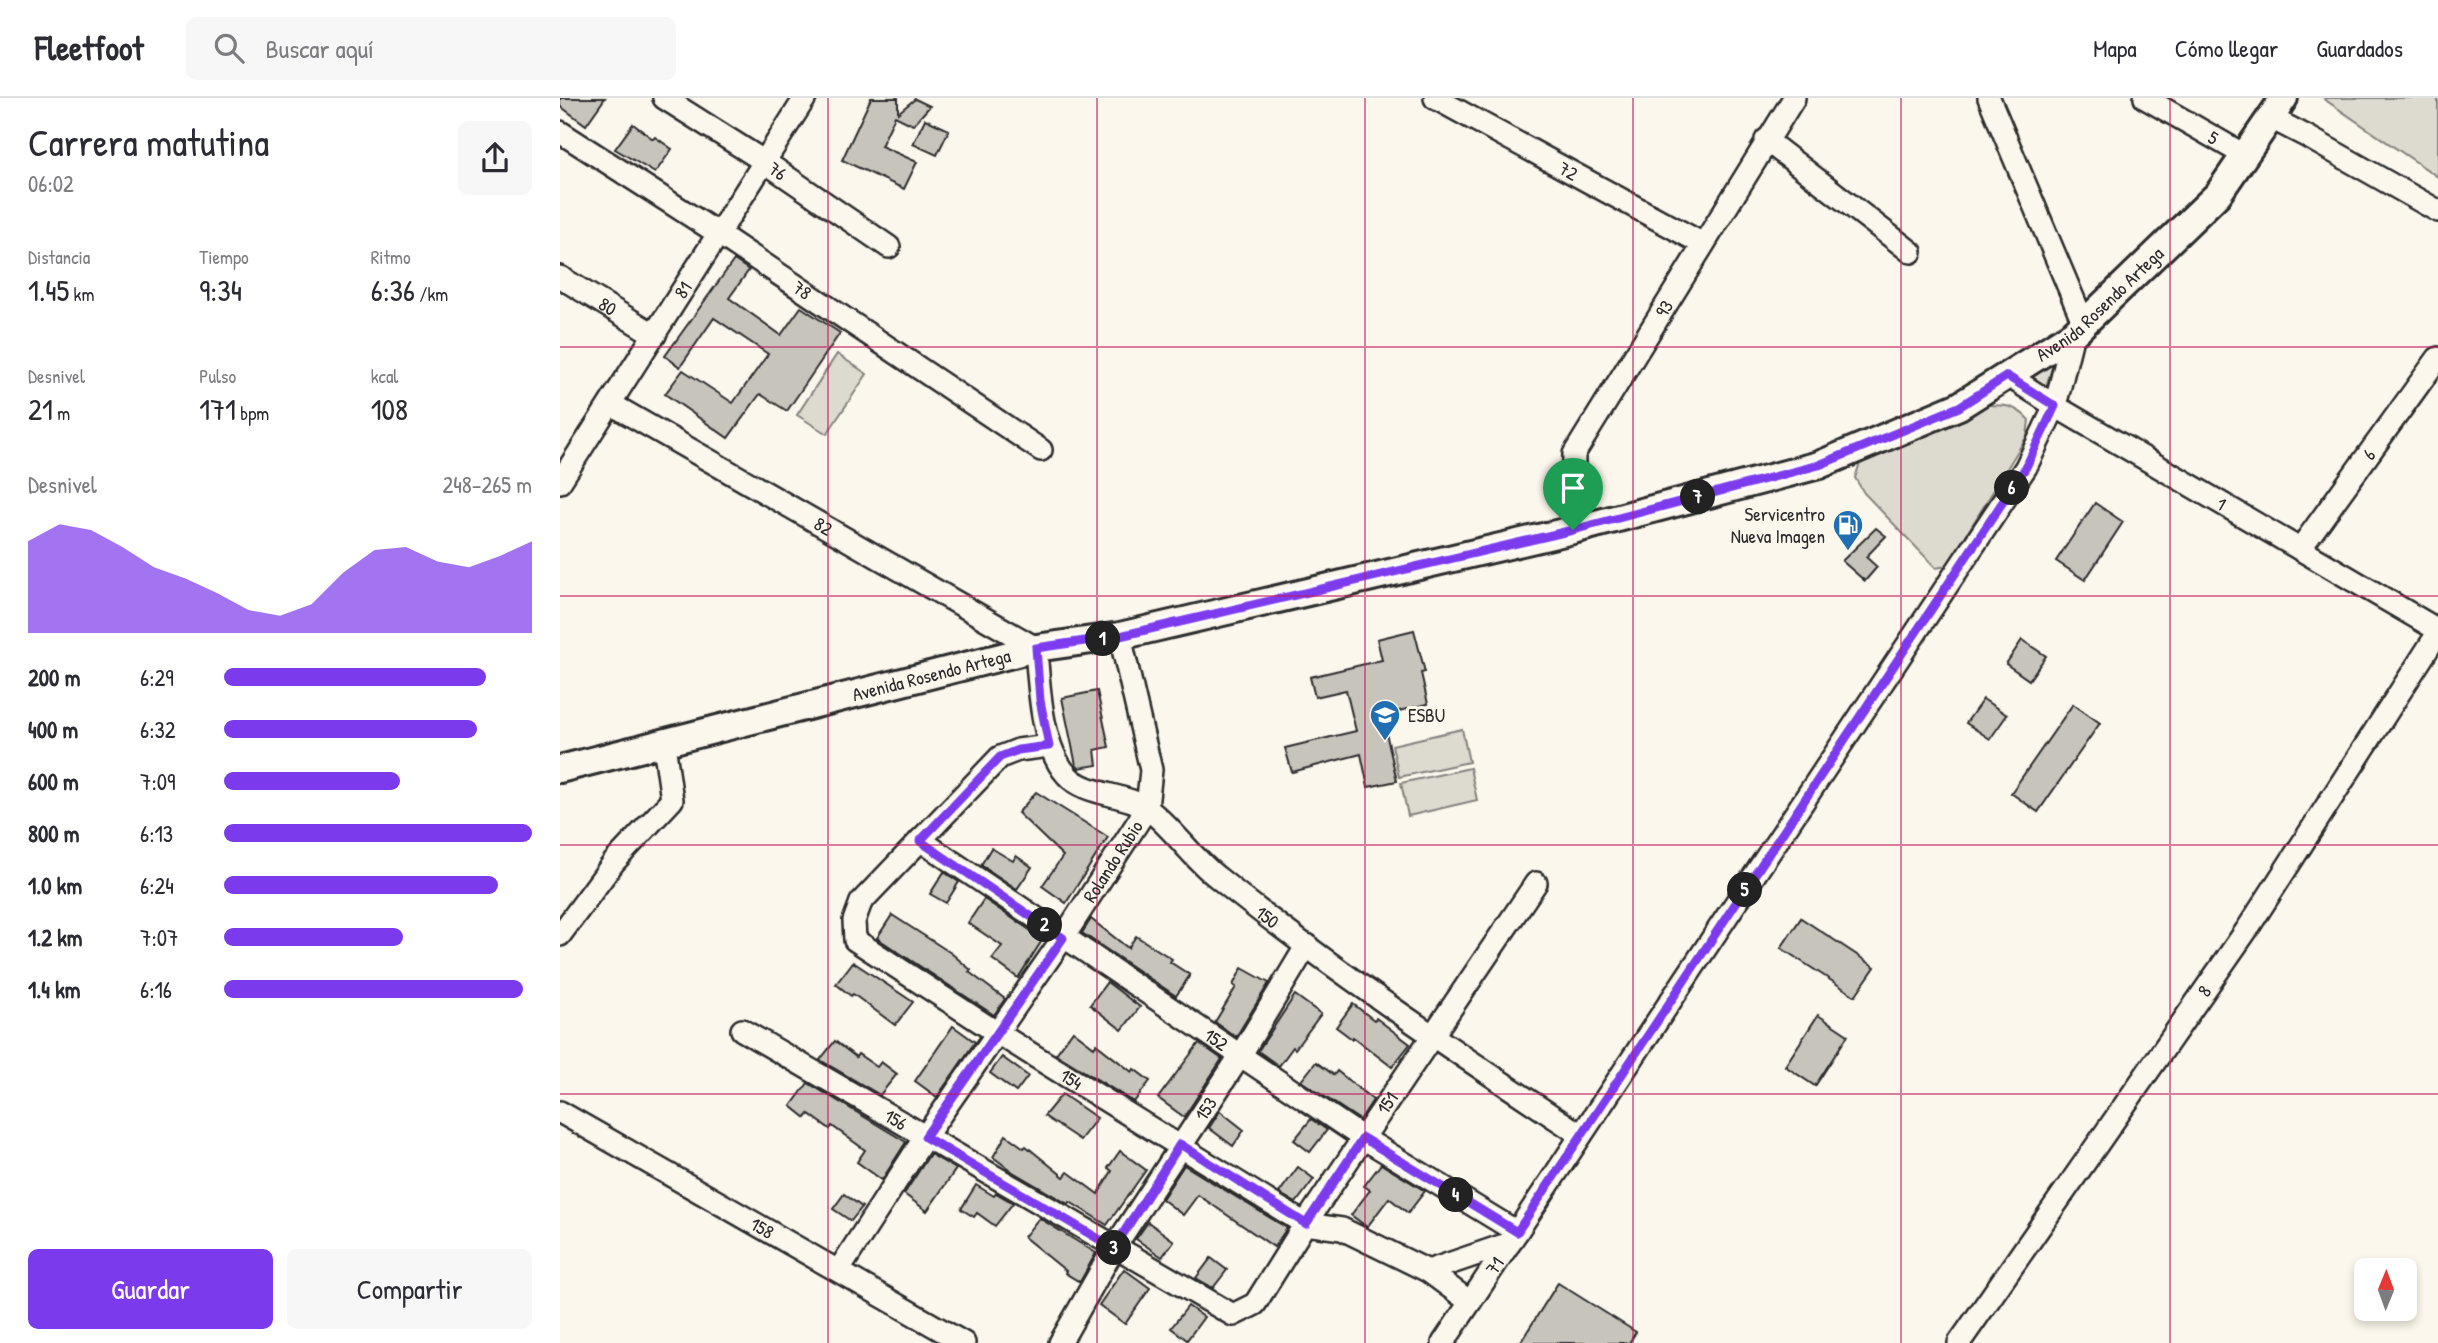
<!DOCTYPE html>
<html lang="es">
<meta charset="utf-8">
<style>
body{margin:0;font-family:"Patrick Hand",sans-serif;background:#f7f7f7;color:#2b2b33;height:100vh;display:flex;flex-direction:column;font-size:26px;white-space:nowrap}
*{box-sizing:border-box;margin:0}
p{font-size:23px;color:#7c7c81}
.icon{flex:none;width:38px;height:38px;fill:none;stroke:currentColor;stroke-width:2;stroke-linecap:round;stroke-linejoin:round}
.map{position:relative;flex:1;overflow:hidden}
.side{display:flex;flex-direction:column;background:#fff;width:560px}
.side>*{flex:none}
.needle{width:46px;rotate:1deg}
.controls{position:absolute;left:1794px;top:1160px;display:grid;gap:14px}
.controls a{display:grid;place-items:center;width:63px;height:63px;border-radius:10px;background:#fff;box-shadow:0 4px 10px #0003;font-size:35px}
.pin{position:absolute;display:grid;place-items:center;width:60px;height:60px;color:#fff;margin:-72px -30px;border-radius:50% 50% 50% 0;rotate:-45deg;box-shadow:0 0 7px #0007}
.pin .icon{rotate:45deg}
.km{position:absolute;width:35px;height:35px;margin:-18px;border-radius:50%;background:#222;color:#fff;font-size:19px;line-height:35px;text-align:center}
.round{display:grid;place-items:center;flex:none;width:74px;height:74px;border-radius:10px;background:#f7f7f7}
.summary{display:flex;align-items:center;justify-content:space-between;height:119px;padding:0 28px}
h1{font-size:38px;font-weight:600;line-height:52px}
.metrics{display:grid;grid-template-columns:repeat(3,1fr);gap:10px;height:119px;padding:7px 28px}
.metrics div{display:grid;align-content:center}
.metrics b{font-size:30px;font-weight:600}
.metrics small{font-size:19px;font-weight:400}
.metrics p{font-size:19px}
.chart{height:196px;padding:14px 28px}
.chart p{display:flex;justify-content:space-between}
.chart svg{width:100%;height:126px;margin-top:7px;fill:#7c3aed;opacity:.7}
.cta{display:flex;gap:14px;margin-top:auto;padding:14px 28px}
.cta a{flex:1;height:80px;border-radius:10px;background:#7c3aed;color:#fff;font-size:28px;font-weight:600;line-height:80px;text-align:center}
.cta a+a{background:#f7f7f7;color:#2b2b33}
ul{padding:0 28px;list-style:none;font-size:23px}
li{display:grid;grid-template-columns:112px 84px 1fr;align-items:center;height:52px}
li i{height:18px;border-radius:9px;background:#7c3aed}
header{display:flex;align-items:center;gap:42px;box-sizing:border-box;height:98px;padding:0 35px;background:#fff;border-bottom:2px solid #e1e1e2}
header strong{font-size:33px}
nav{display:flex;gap:38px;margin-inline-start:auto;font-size:24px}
.search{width:490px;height:63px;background:#f7f7f7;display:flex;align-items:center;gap:18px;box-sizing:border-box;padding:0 24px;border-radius:10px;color:#7c7c81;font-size:26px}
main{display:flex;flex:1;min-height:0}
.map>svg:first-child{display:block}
.green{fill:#dddad0;stroke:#84827e;stroke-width:2}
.building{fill:#c7c4bc;stroke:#2b2b2b;stroke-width:2}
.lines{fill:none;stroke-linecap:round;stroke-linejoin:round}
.minor-casing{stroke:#2b2b2b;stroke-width:26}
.major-casing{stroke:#2b2b2b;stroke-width:32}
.minor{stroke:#fbf7ec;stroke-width:21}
.major{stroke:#fbf7ec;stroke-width:26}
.route-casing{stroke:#fff;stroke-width:14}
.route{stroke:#7c3aed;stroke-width:9}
.grid{fill:none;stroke:#c2185b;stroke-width:2;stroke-opacity:0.55}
.labels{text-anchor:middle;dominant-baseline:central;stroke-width:6;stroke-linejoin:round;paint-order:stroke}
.street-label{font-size:19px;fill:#2b2b2b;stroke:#fbf7ec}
.poi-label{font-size:19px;fill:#2b2b2b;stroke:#fbf7ec;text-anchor:end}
</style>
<header>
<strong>Fleetfoot</strong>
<div class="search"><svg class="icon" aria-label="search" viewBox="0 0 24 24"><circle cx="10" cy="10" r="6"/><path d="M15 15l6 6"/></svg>Buscar aquí</div>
<nav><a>Mapa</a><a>Cómo llegar</a><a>Guardados</a></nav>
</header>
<main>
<section class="side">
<div class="summary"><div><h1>Carrera matutina</h1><p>06:02</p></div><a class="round"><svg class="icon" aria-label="share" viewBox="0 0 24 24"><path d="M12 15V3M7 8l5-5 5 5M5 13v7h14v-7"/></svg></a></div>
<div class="metrics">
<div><p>Distancia</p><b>1.45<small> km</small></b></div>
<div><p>Tiempo</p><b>9:34</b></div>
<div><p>Ritmo</p><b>6:36<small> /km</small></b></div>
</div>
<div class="metrics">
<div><p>Desnivel</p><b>21<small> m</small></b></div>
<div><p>Pulso</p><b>171<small> bpm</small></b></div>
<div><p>kcal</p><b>108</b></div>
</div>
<div class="chart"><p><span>Desnivel</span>248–265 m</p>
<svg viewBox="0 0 160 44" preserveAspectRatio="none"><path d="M0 44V12L10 6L20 8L30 14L40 21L50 25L60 30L70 36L80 38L90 34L100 23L110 15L120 14L130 19L140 21L150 17L160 12V44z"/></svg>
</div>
<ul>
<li><b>200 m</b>6:29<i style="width:85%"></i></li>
<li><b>400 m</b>6:32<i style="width:82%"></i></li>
<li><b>600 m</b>7:09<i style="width:57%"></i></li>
<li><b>800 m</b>6:13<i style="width:100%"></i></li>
<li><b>1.0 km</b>6:24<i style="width:89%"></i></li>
<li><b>1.2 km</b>7:07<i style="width:58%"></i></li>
<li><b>1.4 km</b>6:16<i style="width:97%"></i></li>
</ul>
<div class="cta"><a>Guardar</a><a>Compartir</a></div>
</section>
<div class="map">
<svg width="1878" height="1245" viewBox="0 0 1878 1245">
<rect width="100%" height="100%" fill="#fbf7ec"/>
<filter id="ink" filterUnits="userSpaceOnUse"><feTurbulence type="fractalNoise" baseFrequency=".0143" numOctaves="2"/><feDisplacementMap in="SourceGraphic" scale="14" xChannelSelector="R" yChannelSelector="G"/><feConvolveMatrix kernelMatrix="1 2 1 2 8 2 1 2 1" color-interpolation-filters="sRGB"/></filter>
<g filter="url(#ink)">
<g class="green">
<path d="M1878,0v79l-114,-78 1,-1z"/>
<path d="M277,256l30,20 -40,60 -30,-19z"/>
<path d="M1496,258l-11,33 -20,-12z"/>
<path d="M1423,307c21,0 31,-1 46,15l-2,16 -80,130 -11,2 -72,-75 -9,-15 5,-15z"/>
<path d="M902,631l7,33 -70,15 -7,-32z"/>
<path d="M910,670l7,32 -69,16 -7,-33z"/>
</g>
<g class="building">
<path d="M0,0h45l-19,27 -26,-19z"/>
<path d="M311,0h27v15l17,-14 15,7 -17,19 -18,-9 -14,30 36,16 -13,27 -62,-29z"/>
<path d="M365,21l24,11 -12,25 -24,-11z"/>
<path d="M73,26l20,15 2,-2 17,12 -17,24 -40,-24z"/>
<path d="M174,162l15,10 -20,28 52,37 20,-28 39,26 -53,78 -27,-17 -32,44 -63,-44 18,-24 50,33 35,-49 -54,-36 -34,49 -15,-11z"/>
<path d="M1535,405l28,19 -38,58 -29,-19z"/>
<path d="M1316,430l10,8 -20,21 11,10 -12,14 -23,-20z"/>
<path d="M854,532l11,42 -4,1 7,31 -46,11 15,66 -29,6 -7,-33 -69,18 -7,-24 71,-17 -10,-41 -31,7 -5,-20 72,-17 -5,-21z"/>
<path d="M1462,542l24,16 -17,24 -23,-16z"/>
<path d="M537,593l12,56 -14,3 2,15 -18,3 -3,-3 -14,-67z"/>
<path d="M1423,601l24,16 -17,24 -24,-16z"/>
<path d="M1513,606l27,19 -62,89 -27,-19z"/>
<path d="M476,694l72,45 -42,66 -24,-17 21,-30 -45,-43z"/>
<path d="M431,750l22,13 3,-5 16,11 -15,22 -36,-24z"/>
<path d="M384,774l15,10 -13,21 -16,-9z"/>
<path d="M424,801l59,40 -25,39 -26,-19 10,-13 -34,-23z"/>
<path d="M332,817l59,38 20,17 -2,2 36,27 -11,16 -117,-77z"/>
<path d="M1241,820l74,49 -20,29 -74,-48z"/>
<path d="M531,821l37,29 8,-12 36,23 -2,3 20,13 -14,21 -94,-63z"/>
<path d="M293,864l60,40 -18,23 -42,-31 -2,2 -15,-12z"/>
<path d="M682,870l27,15 -33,54 -21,-15 21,-35 -3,-2z"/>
<path d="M547,884l33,25 -18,23 -32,-25z"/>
<path d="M735,897l26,19 -26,35 -2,-2 -14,19 -21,-15z"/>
<path d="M793,906l21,16 2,-2 34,26 -18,23 -39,-30 -1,2 -16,-12z"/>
<path d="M1258,917l30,20 -33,51 -30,-20z"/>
<path d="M393,928l22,16 -38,55 -22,-16z"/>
<path d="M513,933l21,16 2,-3 36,28 2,-3 16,12 -16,21 -78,-48z"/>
<path d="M275,943l21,16 2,-3 19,13 4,-5 16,12 -17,21 -60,-35z"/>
<path d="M639,945l23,16 -38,58 -26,-19z"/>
<path d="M442,959l26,19 -12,16 -26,-19z"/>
<path d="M756,964l18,13 3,-4 36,29 -13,20 -59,-39z"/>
<path d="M248,985l98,59 -24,38 -25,-18 8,-12 -33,-24 -2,3 -21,-15 -3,4 -15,-12z"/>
<path d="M502,996l35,24 -17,22 -36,-24z"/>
<path d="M660,1013l24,19 -11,16 -24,-18z"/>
<path d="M751,1021l16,11 -17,22 -16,-12z"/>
<path d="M446,1037l18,13 2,-2 38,31 4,-5 30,22 14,-23 -4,-3 12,-17 26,19 -39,55 -37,-23 -2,2 -55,-32 -20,-15z"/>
<path d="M370,1056l26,15 -29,42 -23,-17z"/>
<path d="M821,1066l44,27 -17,22 -19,-15 -22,29 -16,-12 19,-25 -6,-4z"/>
<path d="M624,1067l103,63 -13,19 -76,-52 -15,20 -21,-16z"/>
<path d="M738,1069l16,12 -18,24 -17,-10z"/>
<path d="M416,1087l18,11 2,-3 17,10 -18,23 -18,-13 -3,4 -13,-8z"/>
<path d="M284,1096l18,13 -11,14 -18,-12z"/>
<path d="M479,1120l57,35 -16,29 -15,-9 1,-2 -42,-34z"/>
<path d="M588,1124l26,19 -12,16 -26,-18z"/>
<path d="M651,1160l16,12 -14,18 -17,-10z"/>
<path d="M564,1171l26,19 -25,36 -26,-19z"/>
<path d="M998,1185l78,49 -7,11h-109z"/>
<path d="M628,1208l16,11 -17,23 -16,-12z"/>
</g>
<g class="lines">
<g class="minor-casing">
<g id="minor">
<path id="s1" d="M104,0l101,64 124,85"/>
<path id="s2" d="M875,0l268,146"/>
<path d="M1429,0l95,226"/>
<path id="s3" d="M1585,0l101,58"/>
<path d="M1711,20l35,18 132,75"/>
<path id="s4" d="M0,34l159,102 322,216"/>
<path d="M1206,42l145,112"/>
<path id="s5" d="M0,179l95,58"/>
<path id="s6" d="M1447,277l48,31 383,224"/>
<path id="s7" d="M51,306l425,244c3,38 5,99 31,127 18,21 61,18 82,35 25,19 43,48 68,67 116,94 240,176 364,258"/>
<path id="s8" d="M0,384l245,-384"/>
<path id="s9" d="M1013,432l1,-76 220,-356"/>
<path id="s10" d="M1740,451l138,-191"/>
<path id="s11" d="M489,648l-31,4 -18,7 -139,145 -7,19 1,19 144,94 306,190 37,5 86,42 42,31"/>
<path id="s12" d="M360,742l443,298 154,94"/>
<path d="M0,837l54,-73 58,-62 -8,-56"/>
<path id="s13" d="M182,932l491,285 22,-11 50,-80 231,-341"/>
<path id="s14" d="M0,1014l404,231"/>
<path id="s15" d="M279,1172l86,-133 138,-199 84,-130 4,-38 -31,-134"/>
<path d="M868,1173l82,-28"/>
<path id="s16" d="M500,1245l54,-95 126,-192 67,-111"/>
<path id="s17" d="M883,1245l583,-876 29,-61 18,-72"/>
<path id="s18" d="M1399,1245l289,-415 190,-295"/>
</g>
</g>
<g class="major-casing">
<g id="major">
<path id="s19" d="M0,671l476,-121 84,-12 453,-106 246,-65 140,-59 114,-72 145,-140 66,-96"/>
</g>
</g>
<use href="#minor" class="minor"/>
<use href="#major" class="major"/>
</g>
</g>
<g class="lines" filter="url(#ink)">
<g class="route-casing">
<path id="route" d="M1447,278l48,30 -29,61 -509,765 -154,-94 -57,86 -126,-80 -66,104 -189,-111 138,-199 -143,-97 80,-84 18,-7 31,-4 -9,-46 -4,-52 84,-12 453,-106 246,-65 140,-58z"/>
</g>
<use href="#route" class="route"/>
</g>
<path class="grid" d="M268,0v1245M537,0v1245M805,0v1245M1073,0v1245M1341,0v1245M1610,0v1245M0,249h1878M0,498h1878M0,747h1878M0,996h1878"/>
<defs>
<g id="fuel-pin" transform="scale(1.575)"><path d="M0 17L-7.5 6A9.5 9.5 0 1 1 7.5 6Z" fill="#1f6fb2" stroke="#fbf7ec"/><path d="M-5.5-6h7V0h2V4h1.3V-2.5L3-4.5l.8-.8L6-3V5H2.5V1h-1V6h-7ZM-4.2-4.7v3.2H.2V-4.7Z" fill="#fff"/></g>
<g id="school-pin" transform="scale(1.575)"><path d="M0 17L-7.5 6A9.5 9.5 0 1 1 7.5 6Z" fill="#1f6fb2" stroke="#fbf7ec"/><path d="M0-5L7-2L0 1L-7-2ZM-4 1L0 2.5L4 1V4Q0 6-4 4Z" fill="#fff"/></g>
</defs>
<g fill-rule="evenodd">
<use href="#fuel-pin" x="1288" y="427"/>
<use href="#school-pin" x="825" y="617"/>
</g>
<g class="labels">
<g class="street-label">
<text stroke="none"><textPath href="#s3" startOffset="79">5</textPath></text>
<text stroke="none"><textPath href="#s1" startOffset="135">76</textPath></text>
<text stroke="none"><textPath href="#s2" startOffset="152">72</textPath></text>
<text stroke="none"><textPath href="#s4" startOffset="289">78</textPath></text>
<text stroke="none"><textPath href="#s8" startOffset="228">81</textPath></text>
<text stroke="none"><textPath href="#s19" startOffset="1622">Avenida Rosendo Artega</textPath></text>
<text stroke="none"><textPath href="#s5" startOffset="56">80</textPath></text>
<text stroke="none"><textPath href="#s9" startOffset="247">93</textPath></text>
<text stroke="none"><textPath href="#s10" startOffset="117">6</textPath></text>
<text stroke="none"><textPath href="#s6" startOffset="250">1</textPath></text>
<text stroke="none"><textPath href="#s7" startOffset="245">82</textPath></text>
<text stroke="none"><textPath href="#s19" startOffset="383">Avenida Rosendo Artega</textPath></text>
<text stroke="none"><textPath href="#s15" startOffset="492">Rolando Rubio</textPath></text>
<text stroke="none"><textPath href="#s7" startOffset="873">150</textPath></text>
<text stroke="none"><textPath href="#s18" startOffset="429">8</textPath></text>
<text stroke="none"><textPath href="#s12" startOffset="357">152</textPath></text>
<text stroke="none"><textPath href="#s11" startOffset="548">154</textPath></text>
<text stroke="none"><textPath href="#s13" startOffset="833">151</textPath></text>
<text stroke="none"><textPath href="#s16" startOffset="276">153</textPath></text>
<text stroke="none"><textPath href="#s13" startOffset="178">156</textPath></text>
<text stroke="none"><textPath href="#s14" startOffset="233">158</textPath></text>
<text stroke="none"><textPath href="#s17" startOffset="93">71</textPath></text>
</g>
<g class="poi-label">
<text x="1265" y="416">Servicentro<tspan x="1265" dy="22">Nueva Imagen</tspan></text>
<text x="848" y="617" text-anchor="start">ESBU</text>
</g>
</g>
</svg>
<div class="controls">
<a><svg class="needle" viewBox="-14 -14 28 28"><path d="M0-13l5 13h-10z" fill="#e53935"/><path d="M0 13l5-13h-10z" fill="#7c7c81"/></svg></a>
</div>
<div class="pin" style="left:1013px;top:432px;background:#1e9e55"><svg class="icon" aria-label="arrive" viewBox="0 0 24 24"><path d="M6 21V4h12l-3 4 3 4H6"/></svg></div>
<b class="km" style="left:543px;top:541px">1</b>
<b class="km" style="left:485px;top:827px">2</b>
<b class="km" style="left:554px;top:1150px">3</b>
<b class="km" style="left:896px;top:1097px">4</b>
<b class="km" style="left:1185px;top:792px">5</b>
<b class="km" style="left:1452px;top:390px">6</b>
<b class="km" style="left:1138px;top:399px">7</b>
</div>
</main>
